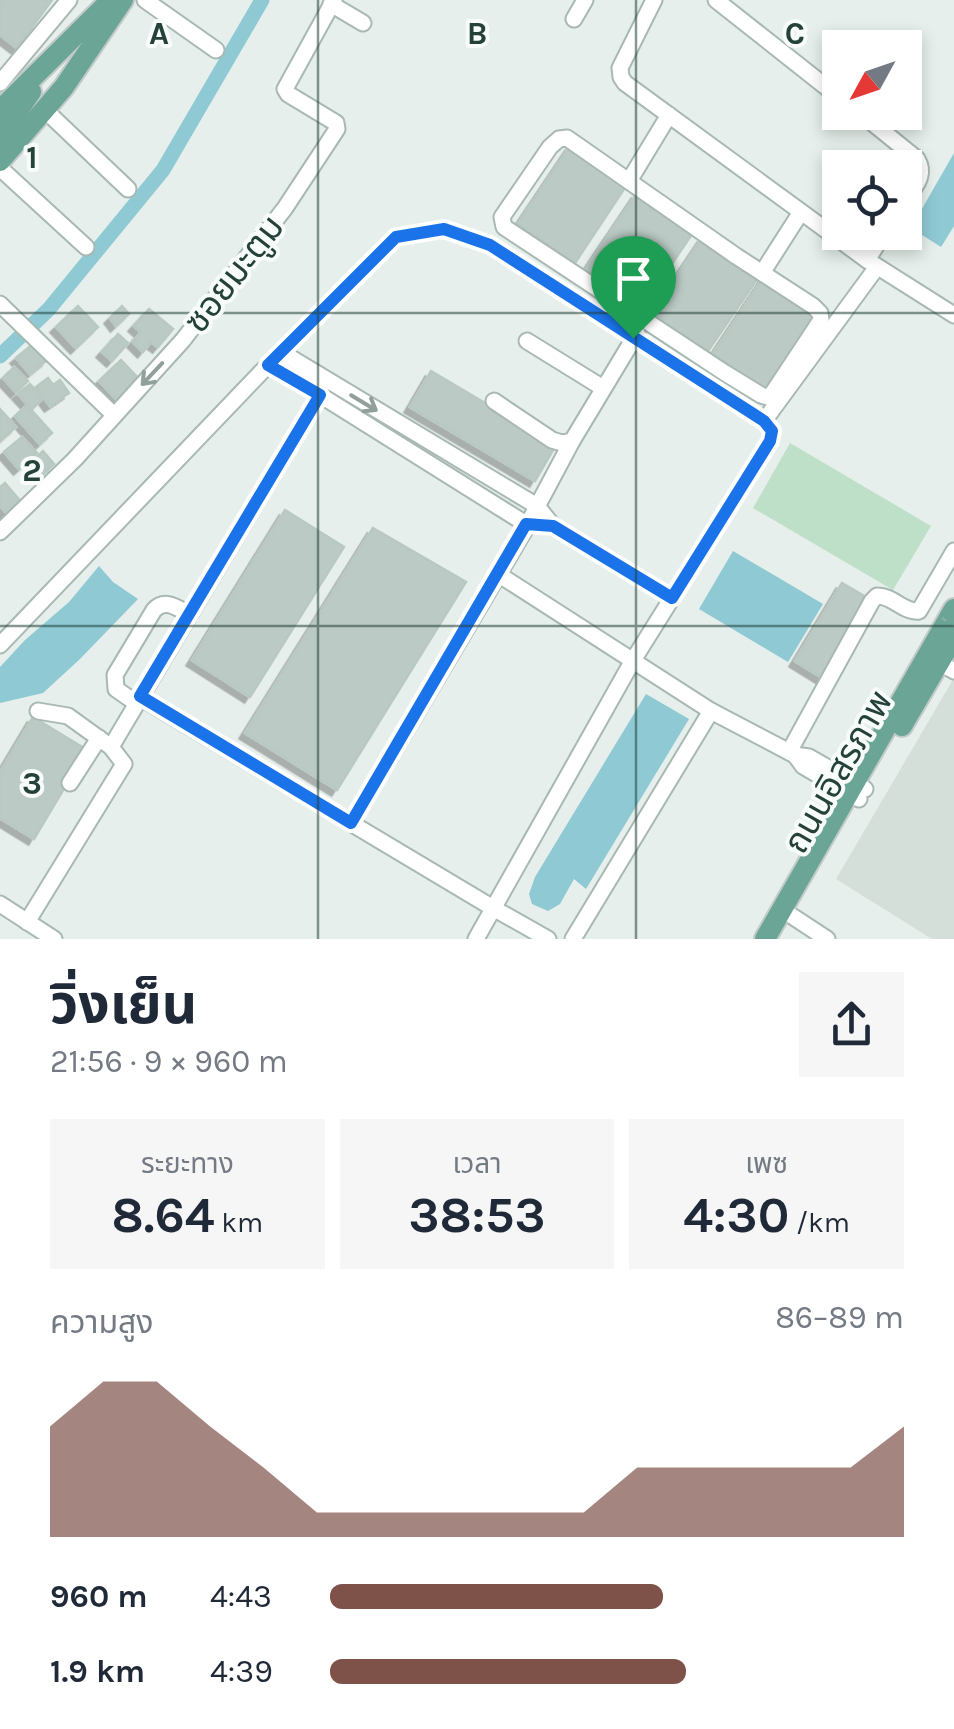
<!DOCTYPE html>
<html lang="th">
<meta charset="utf-8">
<style>
body{margin:0;font-family:Karla,"Noto Sans Thai",sans-serif;background:#f6f6f7;color:#1f2937;height:100vh;display:flex;flex-direction:column;font-size:38px;white-space:nowrap}
*{box-sizing:border-box;margin:0}
p{font-size:32px;color:#747a83}
.icon{flex:none;width:55px;height:55px;fill:none;stroke:currentColor;stroke-width:2;stroke-linecap:round;stroke-linejoin:round}
.map{position:relative;height:939px;overflow:hidden}
.side{display:flex;flex-direction:column;background:#fff;flex:1}
.side>*{flex:none}
.needle{width:65px;rotate:230deg}
.tools{position:absolute;left:822px;top:30px;display:grid;gap:20px}
.tools a{display:grid;place-items:center;width:100px;height:100px;border-radius:0px;background:#fff;box-shadow:0 5px 15px #0003;font-size:50px}
.pin{position:absolute;display:grid;place-items:center;width:85px;height:85px;color:#fff;margin:-102px -42px;border-radius:50% 50% 50% 0;rotate:-45deg;box-shadow:0 0 10px #0007}
.pin .icon{rotate:45deg}
.round{display:grid;place-items:center;flex:none;width:105px;height:105px;border-radius:0px;background:#f6f6f7}
.head{display:flex;align-items:center;justify-content:space-between;height:170px;padding:0 50px}
h1{font-size:55px;font-weight:700;line-height:75px}
.metrics{display:grid;grid-template-columns:repeat(3,1fr);gap:15px;height:170px;padding:10px 50px}
.metrics div{display:grid;align-content:center;border-radius:0px;background:#f6f6f7;text-align:center}
.metrics b{font-size:50px;font-weight:700}
.metrics small{font-size:28px;font-weight:400}
.metrics p{font-size:28px}
.chart{height:280px;padding:20px 50px}
.chart p{display:flex;justify-content:space-between}
.chart svg{width:100%;height:180px;margin-top:10px;fill:#7f5249;opacity:.7}
ul{padding:0 50px;list-style:none;font-size:32px}
li{display:grid;grid-template-columns:160px 120px 1fr;align-items:center;height:75px}
li i{height:25px;border-radius:12px;background:#7f5249}
.map>svg:first-child{display:block}
.built{fill:#d4dfda}
.green{fill:#bfe0c8}
.water{fill:#8ec9d4}
.lines{fill:none;stroke-linecap:round;stroke-linejoin:round}
.canal{stroke:#8ec9d4;stroke-width:15}
.building{fill:#bbcac4;stroke:#b8c9c2;stroke-width:2.5;filter:url(#shadow)}
.minor-casing{stroke:#a8b8b2;stroke-width:19}
.major-casing{stroke:#c2cac8;stroke-width:24}
.minor{stroke:#fff;stroke-width:15}
.major{stroke:#6aa596;stroke-width:20}
.path-bridge{stroke:#86b3a5;stroke-width:2.5;stroke-dasharray:5 8;stroke-linecap:butt}
.oneway{stroke:#92a09c}
.route-casing{stroke:#fff;stroke-width:20}
.route{stroke:#1a73e8;stroke-width:12}
.grid{fill:none;stroke:#24423a;stroke-width:2.5;stroke-opacity:0.55}
.labels{text-anchor:middle;dominant-baseline:central;stroke-width:8;stroke-linejoin:round;paint-order:stroke}
.street-label{font-size:35px;fill:#24423a;stroke:#f7fbf9}
.grid-label{font-size:32px;text-anchor:middle;font-weight:bold;fill:#24423a;stroke:#f7fbf9;stroke-width:8;stroke-linejoin:round;paint-order:stroke}
</style>
<div class="map">
<svg width="954" height="939" viewBox="0 0 954 939">
<defs>
<filter id="shadow"><feDropShadow dx="-5.5" dy="5.5" stdDeviation="0" flood-color="#0004"/></filter>
</defs>
<rect width="100%" height="100%" fill="#e6efeb"/>
<path class="built" d="M954,678v261h-22l-96,-60z"/>
<path class="green" d="M790,443l141,83 -38,64 -140,-82z"/>
<g class="water">
<path d="M954,153v73l-13,21 -30,-19z"/>
<path d="M733,551l90,53 -35,58 -89,-53z"/>
<path d="M99,566l14,16 25,17 -58,60 -37,34 -43,10v-36l25,-27 44,-38z"/>
<path d="M646,694l43,25 -103,170 -12,-10 -14,25 -12,7 -16,-7 -3,-10 6,-17z"/>
</g>
<g class="lines">
<path class="canal" d="M0,356l49,-47 114,-139 99,-170"/>
</g>
<g class="building">
<path d="M0,0h52l-35,48 -17,-13z"/>
<path d="M571,145l57,38 -53,80 -57,-39z"/>
<path d="M637,193l57,38 -53,79 -57,-38z"/>
<path d="M703,237l57,38 -54,79 -56,-38z"/>
<path d="M764,277l57,39 -53,79 -57,-38z"/>
<path d="M78,306l20,21 -22,21 -20,-21z"/>
<path d="M122,306l7,8 -13,12 -6,-8z"/>
<path d="M149,309l24,20 -15,18 -7,-5 -8,10 -10,-10 8,-10 -7,-6z"/>
<path d="M118,334l10,9 -16,18 -10,-9z"/>
<path d="M33,344l14,16 -17,14 -14,-16z"/>
<path d="M121,360l20,21 -22,21 -20,-21z"/>
<path d="M14,367l14,14 -12,11 -13,-14z"/>
<path d="M431,371l125,74 -21,36 -125,-74z"/>
<path d="M48,378l5,7 7,-5 9,13 -19,13 -14,-19z"/>
<path d="M30,384l13,14 -11,11 -14,-15z"/>
<path d="M27,405l25,28 -12,11 -25,-28z"/>
<path d="M0,409l16,18 -16,14z"/>
<path d="M22,437l15,16 -18,16 -15,-17z"/>
<path d="M43,451l11,13 -11,10 -11,-13z"/>
<path d="M5,483l18,21 -14,12 -9,-10v-19z"/>
<path d="M285,510l59,37 -94,150 -58,-37z"/>
<path d="M373,528l93,54 -129,208 -92,-57z"/>
<path d="M842,583l29,17 -47,79 -29,-18z"/>
<path d="M33,717l54,33 -53,89 -34,-21v-46z"/>
</g>
<g class="lines">
<g class="minor-casing">
<g id="minor">
<path d="M145,0l71,50"/>
<path d="M654,0l-34,68 1,9 4,6 242,177 87,55"/>
<path d="M716,0l124,98"/>
<path d="M331,4l32,19"/>
<path d="M574,19l11,-19"/>
<path d="M0,83l69,-83"/>
<path d="M45,110l83,79"/>
<path d="M859,112l58,47c10,17 -3,28 -12,43"/>
<path d="M567,138l169,118 77,50 7,7 1,7 -49,74 -5,3 -6,-2 -36,-22 -221,-146 -2,-10 48,-70 9,-8z"/>
<path d="M0,168l86,79"/>
<path d="M629,181l40,-66"/>
<path d="M867,260l18,-28"/>
<path d="M762,273l39,-61"/>
<path d="M0,304l114,111"/>
<path d="M527,341l76,47"/>
<path d="M281,352l256,154 16,20 119,72"/>
<path d="M268,365l52,30 206,129 8,1"/>
<path d="M494,401l58,39 10,3 10,-2 65,-108"/>
<path d="M764,421l113,-154"/>
<path d="M0,532l75,-73 108,-119 102,-132 52,-79 -1,-6 -48,-29 -3,-5 49,-89"/>
<path d="M498,574l213,137 84,44 14,2 56,32"/>
<path d="M0,645l268,-280 128,-128 48,-8 46,16 274,176 7,10 -1,10 -138,221 -156,277"/>
<path d="M940,663l14,8"/>
<path d="M140,697l353,211 55,31"/>
<path d="M136,703l-20,-14 -1,-14 39,-65c11,-12 23,-2 35,4"/>
<path d="M38,711l30,5 43,31 209,-352"/>
<path d="M789,752l83,-151 5,-5c15,-1 27,17 42,15l35,-60"/>
<path d="M795,755l8,11 56,33"/>
<path d="M70,783l29,-45"/>
<path d="M351,823l172,-290 49,-92"/>
<path d="M0,904l54,35"/>
<path d="M792,916l35,23"/>
<path d="M27,922l97,-158 -13,-17"/>
<path d="M573,939l138,-228"/>
</g>
</g>
<g class="major-casing">
<g id="major">
<path d="M0,110l111,-110"/>
<path d="M0,136l31,-44"/>
<path d="M0,161l64,-74 59,-87"/>
<path d="M902,726l52,-89"/>
<path d="M765,939l189,-330"/>
</g>
</g>
<use href="#minor" class="minor"/>
<use href="#major" class="major"/>
<path class="path-bridge" d="M942,618l12,8"/>
</g>
<defs><path id="oneway-shaft" d="M-6 0H5M1.5-3L5.5 0L1.5 3" fill="none" stroke-width="1.6" stroke-linecap="round" stroke-linejoin="round" transform="scale(2.5)"/></defs>
<g class="oneway">
<use href="#oneway-shaft" transform="translate(152 374) rotate(133)"/>
<use href="#oneway-shaft" transform="translate(364 403) rotate(31)"/>
</g>
<g class="lines">
<g class="route-casing">
<path id="route" d="M444,229l46,16 274,176 8,10 -2,10 -98,157 -119,-72 -27,-2 -175,299 -211,-127 180,-301 -52,-30 128,-128z"/>
</g>
<use href="#route" class="route"/>
</g>
<path class="grid" d="M318,0v939M636,0v939M0,313h954M0,626h954"/>
<g class="labels">
<g class="street-label">
<text transform="translate(234 274) rotate(-52)">ซอยมะตูม</text>
<text transform="translate(838 772) rotate(-60)">ถนนอิสรภาพ</text>
</g>
</g>
<g class="grid-label">
<text x="159" y="44">A</text>
<text x="477" y="44">B</text>
<text x="795" y="44">C</text>
<text x="32" y="168">1</text>
<text x="32" y="481">2</text>
<text x="32" y="794">3</text>
</g>
</svg>
<div class="tools">
<a><svg class="needle" viewBox="-14 -14 28 28"><path d="M0-13l5 13h-10z" fill="#e53935"/><path d="M0 13l5-13h-10z" fill="#747a83"/></svg></a>
<a><svg class="icon" aria-label="locate" viewBox="0 0 24 24"><circle cx="12" cy="12" r="6"/><path d="M12 2v4M12 18v4M2 12h4M18 12h4"/></svg></a>
</div>
<div class="pin" style="left:633px;top:338px;background:#1e9e55"><svg class="icon" aria-label="arrive" viewBox="0 0 24 24"><path d="M6 21V4h12l-3 4 3 4H6"/></svg></div>
</div>
<section class="side">
<div class="head"><div><h1>วิ่งเย็น</h1><p>21:56 · 9 × 960 m</p></div><a class="round"><svg class="icon" aria-label="share" viewBox="0 0 24 24"><path d="M12 15V3M7 8l5-5 5 5M5 13v7h14v-7"/></svg></a></div>
<div class="metrics">
<div><p>ระยะทาง</p><b>8.64<small> km</small></b></div>
<div><p>เวลา</p><b>38:53</b></div>
<div><p>เพซ</p><b>4:30<small> /km</small></b></div>
</div>
<div class="chart"><p><span>ความสูง</span>86–89 m</p>
<svg viewBox="0 0 160 44" preserveAspectRatio="none"><path d="M0 44V17L10 6L20 6L30 17L40 27L50 38L60 38L70 38L80 38L90 38L100 38L110 27L120 27L130 27L140 27L150 27L160 17V44z"/></svg>
</div>
<ul>
<li><b>960 m</b>4:43<i style="width:58%"></i></li>
<li><b>1.9 km</b>4:39<i style="width:62%"></i></li>
</ul>
</section>
